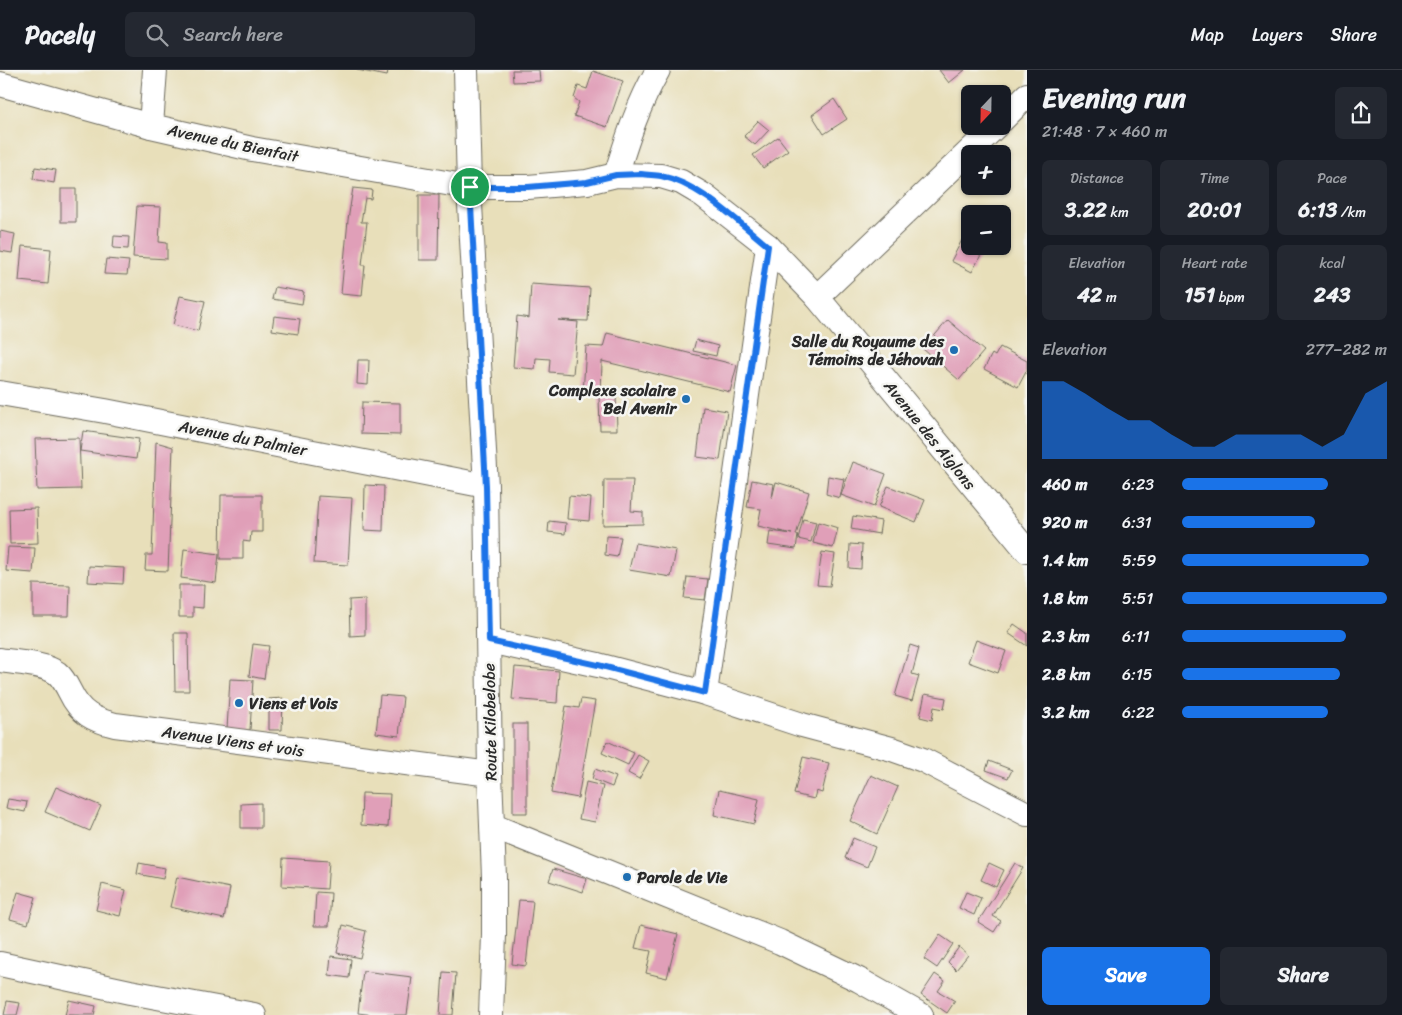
<!DOCTYPE html>
<meta charset="utf-8">
<style>
body{margin:0;font-family:Sriracha,sans-serif;background:#242831;color:#f1f3f6;height:100vh;display:flex;flex-direction:column;font-size:19px;white-space:nowrap}
*{box-sizing:border-box;margin:0}
p{font-size:16px;color:#9ea1a6}
.icon{flex:none;width:28px;height:28px;fill:none;stroke:currentColor;stroke-width:2;stroke-linecap:round;stroke-linejoin:round}
.map{position:relative;flex:1;overflow:hidden}
.side{display:flex;flex-direction:column;background:#171b24;width:375px}
.side>*{flex:none}
.needle{width:32px;rotate:202deg}
.buttons{position:absolute;left:961px;top:15px;display:grid;gap:10px}
.buttons a{display:grid;place-items:center;width:50px;height:50px;border-radius:8px;background:#171b24;box-shadow:0 1px 4px #0004;font-size:25px}
.pin{position:absolute;display:grid;place-items:center;width:42px;height:42px;color:#fff;margin:-21px;border:2px solid #fff;border-radius:50%;box-shadow:0 1px 5px #0007}
.round{display:grid;place-items:center;flex:none;width:52px;height:52px;border-radius:8px;background:#242831}
.headline{display:flex;align-items:center;justify-content:space-between;height:85px;padding:0 15px}
h1{font-size:28px;font-weight:800;line-height:38px}
.stats{display:grid;grid-template-columns:repeat(3,1fr);gap:8px;height:85px;padding:5px 15px}
.stats div{display:grid;align-content:center;border-radius:8px;background:#242831;text-align:center}
.stats b{font-size:21px;font-weight:800}
.stats small{font-size:14px;font-weight:400}
.stats p{font-size:14px}
.chart{height:140px;padding:10px 15px}
.chart p{display:flex;justify-content:space-between}
.chart svg{width:100%;height:90px;margin-top:5px;fill:#1a73e8;opacity:.7}
.action{display:flex;gap:10px;margin-top:auto;padding:10px 15px}
.action a{flex:1;height:58px;border-radius:8px;background:#1a73e8;color:#fff;font-size:20px;font-weight:800;line-height:58px;text-align:center}
.action a+a{background:#242831;color:#f1f3f6}
ul{padding:0 15px;list-style:none;font-size:16px}
li{display:grid;grid-template-columns:80px 60px 1fr;align-items:center;height:38px}
li i{height:12px;border-radius:6px;background:#1a73e8}
header{display:flex;align-items:center;gap:30px;box-sizing:border-box;height:70px;padding:0 25px;background:#171b24;border-bottom:1px solid #363941}
header strong{font-size:24px}
nav{display:flex;gap:28px;margin-inline-start:auto;font-size:18px}
.search{width:350px;height:45px;background:#242831;display:flex;align-items:center;gap:12px;box-sizing:border-box;padding:0 18px;border-radius:8px;color:#9ea1a6;font-size:19px}
main{display:flex;flex:1;min-height:0}
.map>svg:first-child{display:block}
.building{fill:#e09fb8}
.lines{fill:none;stroke-linecap:round;stroke-linejoin:round}
.street-casing{stroke:#6d6a5d;stroke-width:26}
.street{stroke:#fff;stroke-width:24}
.route-casing{stroke:#fff;stroke-width:10}
.route{stroke:#1a73e8;stroke-width:6}
.poi-dot{fill:#1f6fb2;stroke:#f6f6f2;stroke-width:2}
.labels{text-anchor:middle;dominant-baseline:central;stroke-width:5;stroke-linejoin:round;paint-order:stroke}
.street-label{font-size:16px;fill:#2b2b2b;stroke:#f6f6f2}
.poi-label{font-size:16px;font-weight:bold;fill:#2b2b2b;stroke:#f6f6f2;text-anchor:end}
</style>
<header>
<strong>Pacely</strong>
<div class="search"><svg class="icon" aria-label="search" viewBox="0 0 24 24"><circle cx="10" cy="10" r="6"/><path d="M15 15l6 6"/></svg>Search here</div>
<nav><a>Map</a><a>Layers</a><a>Share</a></nav>
</header>
<main>
<div class="map">
<svg width="1027" height="945" viewBox="0 0 1027 945">
<rect width="100%" height="100%" fill="#f6f6f2"/>
<filter id="ink" filterUnits="userSpaceOnUse"><feTurbulence type="fractalNoise" baseFrequency=".02" numOctaves="2"/><feDisplacementMap in="SourceGraphic" scale="10" xChannelSelector="R" yChannelSelector="G"/><feConvolveMatrix kernelMatrix="1 2 1 2 8 2 1 2 1" color-interpolation-filters="sRGB"/></filter>
<filter id="wash" filterUnits="userSpaceOnUse"><feTurbulence type="fractalNoise" baseFrequency=".0096" numOctaves="4" result="noise"/><feDisplacementMap in="SourceGraphic" scale="20" xChannelSelector="R" yChannelSelector="G"/><feGaussianBlur stdDeviation="1.12" result="paint"/><feColorMatrix in="noise" values="0 0 0 0 0 0 0 0 0 0 0 0 0 0 0 0 0 1.4 0 .05"/><feComposite in="paint" operator="in"/></filter>
<g filter="url(#wash)">
<rect width="100%" height="100%" fill="#e8dfba"/>
<g id="blocks">
<g class="building">
<path d="M357,0h31l-1,6z"/>
<path d="M512,0h27l1,11 -27,1z"/>
<path d="M939,0h26l-16,13z"/>
<path d="M593,1l30,10 -16,46 -33,-11 5,-14 -5,-4 4,-12 9,3z"/>
<path d="M834,29l13,20 -23,15 -12,-19z"/>
<path d="M758,51l11,9 -14,15 -11,-9z"/>
<path d="M778,67l10,13 -25,18 -10,-13z"/>
<path d="M35,97l21,3 -2,13 -21,-4z"/>
<path d="M353,118l19,2 -1,9 -6,-1 -4,24h6l-5,43h3l-3,31 -21,-2 7,-74z"/>
<rect x="61" y="119" width="15" height="33"/>
<path d="M419,125h20l-1,65h-19z"/>
<path d="M137,136l24,1 -2,35 8,1v16l-34,-2z"/>
<path d="M0,161l15,3 -3,19 -12,-2z"/>
<path d="M114,166l15,1 -1,12 -15,-1z"/>
<path d="M962,170l8,4v2h5l8,5 -11,21 -21,-11z"/>
<path d="M22,176l29,3 -3,35 -29,-3z"/>
<path d="M106,189l23,2 -2,14 -23,-1z"/>
<path d="M531,214l59,4 -2,33 -30,-1 20,2 -5,52 -24,-2 1,-13 -14,-1 -1,11 -22,-2 4,-51 12,2z"/>
<path d="M275,217l29,5 -2,12 -30,-5z"/>
<path d="M180,226l25,5 -7,30 -25,-6z"/>
<path d="M274,246l26,3 -2,15 -26,-4z"/>
<path d="M948,250l36,31 -25,29 -36,-31z"/>
<path d="M607,263l130,32 -7,27 -128,-31 -1,34 -18,-1 3,-48 17,1z"/>
<path d="M696,270l22,6 -2,10 -23,-5z"/>
<path d="M1000,277l27,14v9l-9,17 -34,-18 8,-15 3,2z"/>
<path d="M358,290h11l-1,25 -11,-1z"/>
<path d="M599,326h17l1,34h-17z"/>
<path d="M362,332l38,1v32l-39,-1z"/>
<path d="M703,337l24,4 -7,49 -23,-3z"/>
<path d="M83,361l56,8 -3,20 -56,-8z"/>
<path d="M79,368l2,51 -44,1 -2,-51z"/>
<path d="M156,372l17,5 -5,124 -23,-1 1,-15h6z"/>
<path d="M853,392l33,12 -12,33 -33,-12z"/>
<path d="M828,406l16,3 -4,19 -14,-4z"/>
<path d="M604,410h29l-2,31 12,1v12l-40,1z"/>
<path d="M752,410l22,4 -2,14 4,-16 33,10 -13,43h2l-2,14 -28,-4 2,-14 22,3 -34,-8 3,-17 -14,-2z"/>
<path d="M365,415l19,1 -1,45 -19,-1z"/>
<path d="M888,416l37,14 -9,22 -37,-15z"/>
<path d="M221,425h41v37h-11l-1,10 -7,-1v18h-23z"/>
<path d="M318,426l34,2 -4,67 -34,-2z"/>
<path d="M569,426l22,2 -2,23 -22,-2z"/>
<path d="M37,438l1,35 -28,1 -1,-35z"/>
<path d="M853,446l28,5 -2,13 -28,-5z"/>
<path d="M803,449l13,3 -5,20 -13,-3z"/>
<path d="M549,451l17,2 -1,11 -17,-2z"/>
<path d="M818,452l20,6 -5,20 -20,-5z"/>
<path d="M606,466l15,1 -4,20 -12,-2z"/>
<path d="M635,473l41,7 -5,27 -42,-7z"/>
<path d="M850,474l12,1 -1,24 -12,-1z"/>
<path d="M8,477l27,1 -2,25 -27,-2z"/>
<path d="M184,479l35,5 -3,29 -35,-5z"/>
<path d="M822,482l13,2 -5,32 -13,-1z"/>
<path d="M89,496l35,2 -1,16 -35,-2z"/>
<path d="M687,507l21,2 -3,21 -21,-2z"/>
<path d="M33,514l37,1 -1,31h-36z"/>
<path d="M179,515h25l-1,23 -10,-1v10h-14z"/>
<path d="M365,529v36l-15,1 -1,-36z"/>
<path d="M1014,554l13,9v13l-19,-13z"/>
<path d="M174,563h14l1,58h-14z"/>
<path d="M976,570l30,11 -8,22 -30,-11z"/>
<path d="M253,574l16,2 -5,33 -15,-3z"/>
<path d="M910,575l9,3 -7,26 7,2 -7,25 -17,-5z"/>
<path d="M515,597l44,4 -2,32 -45,-4z"/>
<path d="M230,609l23,1 -3,50 -23,-1z"/>
<path d="M925,624l21,4 -2,11 -10,-2 -2,13 -12,-3z"/>
<path d="M380,625l23,2 -4,39 -23,-3z"/>
<path d="M283,628l-1,32h-13v-31z"/>
<path d="M581,629l14,2 -17,97 -27,-5 15,-87 13,2z"/>
<rect x="513" y="654" width="14" height="89"/>
<path d="M607,671l27,12 -6,12 -26,-12z"/>
<path d="M638,685l11,6 -10,18 -11,-6z"/>
<path d="M803,687l26,6 -7,30 -6,-2 -2,8 -20,-5z"/>
<path d="M989,691l23,9 -4,8 -22,-8z"/>
<path d="M595,699l21,8 -4,10 -20,-8z"/>
<path d="M871,705l27,12 -21,47 -27,-13z"/>
<path d="M586,712l17,4 -8,36 -16,-3z"/>
<path d="M56,717l45,19 -11,25 -45,-19z"/>
<path d="M719,720l40,9 -5,25 -40,-9z"/>
<path d="M362,723l28,1 -2,33 -27,-2z"/>
<path d="M8,729l19,3 -2,10 -19,-4z"/>
<path d="M261,733v25h-20v-24z"/>
<path d="M853,768l22,9 -8,20 -22,-9z"/>
<path d="M283,788l46,3 -2,28 -45,-3z"/>
<path d="M139,793l26,5 -2,11 -26,-5z"/>
<path d="M989,793l15,7 -8,17 -15,-7z"/>
<path d="M1015,793l8,5 -30,48 8,5 -7,11 -16,-10z"/>
<path d="M553,799l34,10 -4,13 -34,-11z"/>
<path d="M177,807l53,11 -6,31 -54,-12z"/>
<path d="M102,814l24,6 -6,26 -24,-6z"/>
<path d="M18,822l18,5 -8,27 -18,-5z"/>
<path d="M316,822l15,1 -2,33h-15z"/>
<path d="M966,822l15,6 -7,17 -15,-7z"/>
<path d="M519,830l14,1 -7,65 -14,-2z"/>
<path d="M343,855l23,6 -6,27 -23,-5z"/>
<path d="M641,855l37,9 -11,44 -21,-5 5,-22 -16,-3z"/>
<path d="M940,865l13,9 -16,24 -13,-9z"/>
<path d="M959,877l9,8 -12,15 -8,-8z"/>
<path d="M331,886l20,3 -2,19 -20,-3z"/>
<path d="M363,901l49,6 -5,38h-33l-16,-2z"/>
<path d="M443,902l13,1 -3,42h-13z"/>
<path d="M935,904l10,7 -7,10 17,10 -8,12 -26,-18z"/>
<path d="M69,930l27,6 -2,9h-29z"/>
<path d="M7,931l13,2 -3,12h-13z"/>
</g>
</g>
</g>
<g filter="url(#ink)">
<use href="#blocks" fill-opacity="0" stroke="#6d6a5d" stroke-width="1"/>
<g class="lines">
<g class="street-casing">
<g id="street">
<path d="M466,0l3,117 17,299 4,288 4,103v58l-3,80"/>
<path d="M0,14l151,42 101,23 217,38h59l59,-5 29,-7 45,1 20,6 22,13 65,51 49,51 210,254"/>
<path d="M1002,50l25,-25"/>
<path d="M151,56l4,-56"/>
<path d="M616,105c12,-38 22,-70 42,-105"/>
<path d="M817,227l179,-171"/>
<path d="M0,323l105,18 381,75"/>
<path d="M489,571l109,24 107,28 97,32 90,24 31,11 104,54"/>
<path d="M0,590c17,3 43,3 57,13 5,4 10,13 13,19 10,21 23,28 45,33l375,49"/>
<path d="M705,623l63,-447"/>
<path d="M493,756l287,116 79,38 62,35"/>
<path d="M0,894l130,28 124,23"/>
</g>
</g>
<use href="#street" class="street"/>
</g>
</g>
<g class="lines" filter="url(#ink)">
<g class="route-casing">
<path id="route" d="M641,104c7,1 14,1 20,2 39,8 76,45 107,70l-63,447 -107,-28 -109,-24 -3,-155 -16,-299h58l59,-5 29,-7z"/>
</g>
<use href="#route" class="route"/>
</g>
<g class="poi-dot">
<circle cx="954" cy="280" r="5"/>
<circle cx="686" cy="329" r="5"/>
<circle cx="239" cy="633" r="5"/>
<circle cx="627" cy="807" r="5"/>
</g>
<g class="labels">
<g class="street-label">
<text transform="translate(233 73) rotate(12)">Avenue du Bienfait</text>
<text transform="translate(930 365) rotate(51)">Avenue des Aiglons</text>
<text transform="translate(243 368) rotate(11)">Avenue du Palmier</text>
<text transform="translate(490 652) rotate(-91)">Route Kilobelobe</text>
<text transform="translate(233 671) rotate(8)">Avenue Viens et vois</text>
</g>
<g class="poi-label">
<text x="944" y="271">Salle du Royaume des<tspan x="944" dy="18">Témoins de Jéhovah</tspan></text>
<text x="676" y="320">Complexe scolaire<tspan x="676" dy="18">Bel Avenir</tspan></text>
<text x="249" y="633" text-anchor="start">Viens et Vois</text>
<text x="637" y="807" text-anchor="start">Parole de Vie</text>
</g>
</g>
</svg>
<div class="buttons">
<a><svg class="needle" viewBox="-14 -14 28 28"><path d="M0-13l5 13h-10z" fill="#e53935"/><path d="M0 13l5-13h-10z" fill="#9ea1a6"/></svg></a>
<a>+</a>
<a>−</a>
</div>
<div class="pin" style="left:470px;top:117px;background:#1e9e55"><svg class="icon" aria-label="arrive" viewBox="0 0 24 24"><path d="M6 21V4h12l-3 4 3 4H6"/></svg></div>
</div>
<section class="side">
<div class="headline"><div><h1>Evening run</h1><p>21:48 · 7 × 460 m</p></div><a class="round"><svg class="icon" aria-label="share" viewBox="0 0 24 24"><path d="M12 15V3M7 8l5-5 5 5M5 13v7h14v-7"/></svg></a></div>
<div class="stats">
<div><p>Distance</p><b>3.22<small> km</small></b></div>
<div><p>Time</p><b>20:01</b></div>
<div><p>Pace</p><b>6:13<small> /km</small></b></div>
</div>
<div class="stats">
<div><p>Elevation</p><b>42<small> m</small></b></div>
<div><p>Heart rate</p><b>151<small> bpm</small></b></div>
<div><p>kcal</p><b>243</b></div>
</div>
<div class="chart"><p><span>Elevation</span>277–282 m</p>
<svg viewBox="0 0 160 44" preserveAspectRatio="none"><path d="M0 44V6L10 6L20 12L30 19L40 25L50 25L60 32L70 38L80 38L90 32L100 32L110 32L120 32L130 38L140 32L150 12L160 6V44z"/></svg>
</div>
<ul>
<li><b>460 m</b>6:23<i style="width:71%"></i></li>
<li><b>920 m</b>6:31<i style="width:65%"></i></li>
<li><b>1.4 km</b>5:59<i style="width:91%"></i></li>
<li><b>1.8 km</b>5:51<i style="width:100%"></i></li>
<li><b>2.3 km</b>6:11<i style="width:80%"></i></li>
<li><b>2.8 km</b>6:15<i style="width:77%"></i></li>
<li><b>3.2 km</b>6:22<i style="width:71%"></i></li>
</ul>
<div class="action"><a>Save</a><a>Share</a></div>
</section>
</main>
